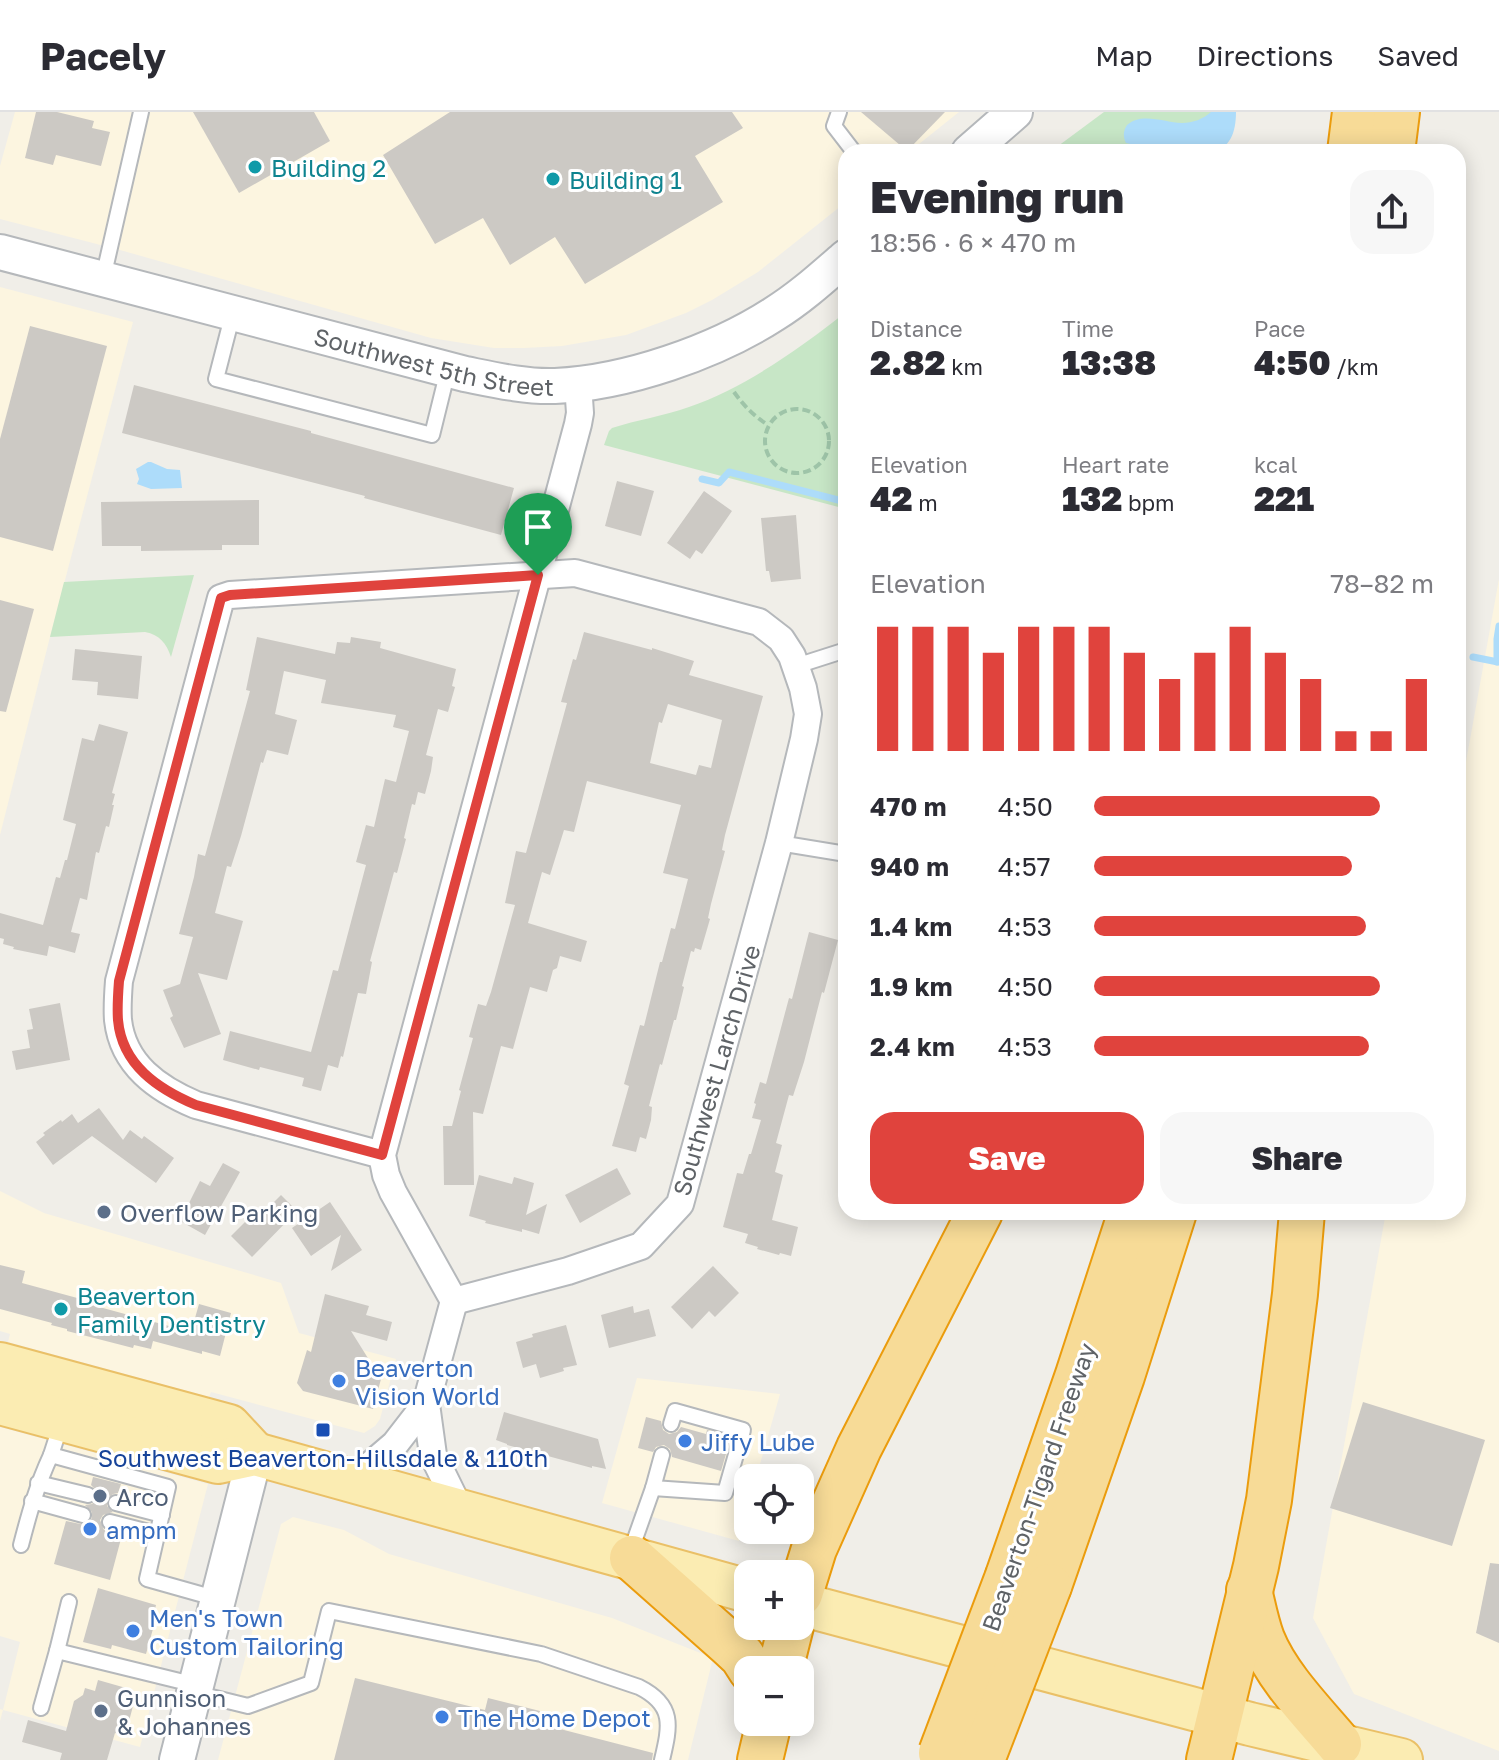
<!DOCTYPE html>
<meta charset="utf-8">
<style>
body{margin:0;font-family:"Golos Text",sans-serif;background:#f7f7f7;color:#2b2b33;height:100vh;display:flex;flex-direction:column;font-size:30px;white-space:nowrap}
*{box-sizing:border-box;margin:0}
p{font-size:26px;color:#7c7c81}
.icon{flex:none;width:44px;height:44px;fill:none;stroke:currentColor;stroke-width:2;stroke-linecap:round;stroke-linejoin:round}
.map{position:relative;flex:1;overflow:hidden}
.sheet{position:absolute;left:838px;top:32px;width:628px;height:1076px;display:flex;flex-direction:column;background:#fff;border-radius:24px;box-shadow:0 4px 20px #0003}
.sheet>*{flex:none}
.tools{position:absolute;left:734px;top:1352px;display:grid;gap:16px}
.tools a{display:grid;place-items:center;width:80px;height:80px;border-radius:16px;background:#fff;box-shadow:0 4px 20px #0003;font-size:40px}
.pin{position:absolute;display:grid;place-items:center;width:68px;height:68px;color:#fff;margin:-82px -34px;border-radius:50% 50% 50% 0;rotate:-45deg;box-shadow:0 0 8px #0007}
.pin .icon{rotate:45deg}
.round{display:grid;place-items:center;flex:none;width:84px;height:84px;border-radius:24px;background:#f7f7f7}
.overview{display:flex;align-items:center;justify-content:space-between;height:136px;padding:0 32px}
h1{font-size:44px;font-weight:800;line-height:60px}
.metrics{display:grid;grid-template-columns:repeat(3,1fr);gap:12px;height:136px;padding:8px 32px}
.metrics div{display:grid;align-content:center}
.metrics b{font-size:34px;font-weight:800}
.metrics small{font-size:22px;font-weight:400}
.metrics p{font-size:22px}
.chart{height:224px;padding:16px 32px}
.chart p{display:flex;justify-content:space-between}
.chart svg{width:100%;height:144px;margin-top:8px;stroke:#e0433d;stroke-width:6}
.cta{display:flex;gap:16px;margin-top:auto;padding:16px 32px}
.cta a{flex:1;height:92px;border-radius:24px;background:#e0433d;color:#fff;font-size:32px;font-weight:800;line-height:92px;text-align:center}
.cta a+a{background:#f7f7f7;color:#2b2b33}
ul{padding:0 32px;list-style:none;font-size:26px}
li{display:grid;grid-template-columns:128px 96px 1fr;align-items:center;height:60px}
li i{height:20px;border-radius:10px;background:#e0433d}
header{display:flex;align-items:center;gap:48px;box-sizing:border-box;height:112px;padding:0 40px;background:#fff;border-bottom:2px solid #e1e1e2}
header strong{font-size:38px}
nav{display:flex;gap:44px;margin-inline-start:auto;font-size:28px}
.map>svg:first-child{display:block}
.commercial{fill:#fcf5e0}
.green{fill:#c7e6c6}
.water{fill:#addcfa}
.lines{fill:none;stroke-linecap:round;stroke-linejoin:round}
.stream{stroke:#addcfa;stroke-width:7}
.building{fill:#ccc9c4;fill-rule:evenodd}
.service-casing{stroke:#b5b8bb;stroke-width:18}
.minor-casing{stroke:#b5b8bb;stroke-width:30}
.tertiary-casing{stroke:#b5b8bb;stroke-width:38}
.primary-casing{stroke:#eac067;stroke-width:46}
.motorway-casing{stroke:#eb9c0d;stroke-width:48}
.path{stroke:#9ec4a8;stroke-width:4;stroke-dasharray:8 4;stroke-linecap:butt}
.service{stroke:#fff;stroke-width:14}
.minor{stroke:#fff;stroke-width:26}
.tertiary{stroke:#fff;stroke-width:34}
.primary{stroke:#fbecb2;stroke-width:42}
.motorway{stroke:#f7db97;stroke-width:44}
.motorway-bridge-casing{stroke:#eb9c0d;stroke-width:48;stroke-linecap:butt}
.motorway-bridge{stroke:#f7db97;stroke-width:44}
.route-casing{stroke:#fff;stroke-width:16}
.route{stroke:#e0433d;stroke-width:10}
.culture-dot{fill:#0f9aa8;stroke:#fff;stroke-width:3}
.service-dot{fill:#5c6f8a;stroke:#fff;stroke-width:3}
.shop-dot{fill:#3f7fe0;stroke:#fff;stroke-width:3}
.transit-dot{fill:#1a4fb4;stroke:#fff;stroke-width:3}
.labels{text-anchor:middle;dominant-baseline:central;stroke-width:6;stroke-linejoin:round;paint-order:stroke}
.culture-label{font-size:24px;fill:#0d838f;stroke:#fff;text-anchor:start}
.street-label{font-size:24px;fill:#5f6367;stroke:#fff}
.service-label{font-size:24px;fill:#4e5e75;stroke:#fff;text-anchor:start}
.shop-label{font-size:24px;fill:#366cbe;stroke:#fff;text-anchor:start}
.transit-label{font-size:24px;fill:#164399;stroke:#fff}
</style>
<header>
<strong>Pacely</strong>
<nav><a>Map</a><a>Directions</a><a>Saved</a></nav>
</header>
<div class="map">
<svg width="1499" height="1648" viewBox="0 0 1499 1648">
<rect width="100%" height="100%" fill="#f0eee8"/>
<g class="commercial">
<path d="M15,0h944l-50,40h-63v50l-88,70 -46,28 -26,13 -60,22 -64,11 -38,2h-30l-63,-10 -311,-88 -120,-31v-53z"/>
<path d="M0,175l133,35 -83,315 -50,198z"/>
<path d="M1499,467v1172l-145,-57 -41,-76 73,-406h72v-406z"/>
<path d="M0,1079l44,22 237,70 18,50 97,26 -16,60 -5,7 -11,7 -153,-41 -2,5 -201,-55 2,-8 -10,-3z"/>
<path d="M637,1266l143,16 -24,84h-8v30l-9,33 -137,-38z"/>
<path d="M0,1315l208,57 -68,263 -137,-37 -3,11v-12l3,1 17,-68 -20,-6z"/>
<path d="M293,1405l51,13 45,24 223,64 101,40 -25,102h-470l63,-236z"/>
</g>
<g class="green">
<path d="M1104,0h113l-9,40h-158z"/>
<path d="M846,200v197l-242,-64 5,-14 3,-3c25,-8 51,-12 77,-21 57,-20 110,-58 157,-95z"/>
<path d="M194,463l-23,82c-5,-14 -11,-22 -26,-25l-95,5 14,-55z"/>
</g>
<g class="water">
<path d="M1211,0h25c0,22 -7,43 -34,38 -8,-1 -12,-4 -20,-5l-4,4 -1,3h-24l-4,-4 -23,-5c-3,-6 -3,-12 1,-18 14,-13 37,-3 55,-2 11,0 21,-4 29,-11z"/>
<path d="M148,350h3l16,7 13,1 2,18 -31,1 -14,-5 2,-5 -3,-10z"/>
</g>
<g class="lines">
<g class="stream">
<path d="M702,367l17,4 10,-11 117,30"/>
<path d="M1473,545l25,5"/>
<path d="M1497,550v-23l2,-13"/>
</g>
</g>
<g class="building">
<path d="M36,0h21l37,9 -2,7 18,4 -9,34 -45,-11 -3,10 -28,-7z"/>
<path d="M193,0h121l16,29 -91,52z"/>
<path d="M450,0h282l11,16 -48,28 28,46 -138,82 -30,-47 -45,28 -27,-47 -48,26 -52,-89z"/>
<path d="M861,0h84l-38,39z"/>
<path d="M30,214l77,20 -54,205 -53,-14v-98z"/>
<path d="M134,273l177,46v2l203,55 -13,47 -137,-37 1,-2 -243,-63z"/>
<path d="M617,369l37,10 -13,45 -36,-10z"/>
<path d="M704,379l28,20 -30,43 -6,-4 -6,9 -23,-16z"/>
<path d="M259,388v45h-37v5l-81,1v-5h-39l-1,-44z"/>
<path d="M796,403l5,64 -30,3 -2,-11h-3l-5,-53z"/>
<path d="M0,488l34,9 -28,103 -6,-1z"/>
<path d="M584,520l68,18v-2l42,13 -5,14 74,21 -38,139 -3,15 3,1 -14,53 -3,14 2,1 -9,31 -6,-2 -1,4 -3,-1 -9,35 2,1 -8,33h-2l-12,45 -2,-1 -11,42 3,1 -1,13 -5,19 -6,-2 -4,15 -24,-6 17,-60 -5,-2 16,-59 4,1 16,-64h2l9,-34 4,1 13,-50 -25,-6 18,-68 -94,-24 -13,51 -10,-2 -14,45 -8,-3 -14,51 59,18 -6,21 -21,-6 -3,12 -4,2 -6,22 -17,-5 -17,62 -12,-3 -18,68 -10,-2 1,73h-30l-1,-59h9l9,-35 -2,-1 14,-52 -4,-1 9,-33 8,2 5,-14 24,-87 -10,-2 11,-52 10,2 41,-150 -6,-1 12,-43 3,1zM668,592l54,16 -11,48 -12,-3 -3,10 -46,-12 9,-41 3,1z"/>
<path d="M257,525l78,17 2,-12 13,1 1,-6 30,5 -1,6 76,21 -4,17 3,1 -7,25 -10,-3 -12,46 7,2 -2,14 -6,23 -7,-2 -3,13 -3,-1 -8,34 2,1 -9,34 -3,-1 -24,89 2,1 -6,32 -8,-1 -15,64 -2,-1 -3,12 -10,-3 -7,26 -19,-5 2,-8 -44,-11 -1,3 -36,-10 7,-29 81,21 22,-82 5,1 28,-106 -10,-3 10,-37 8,2 11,-48 11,3 13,-51 -16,-4 3,-12 -75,-12 5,-23 -42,-9 -9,43 22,6 -9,35 -21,-5 -4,13 -2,-1 -20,74 -10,31 -4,-1 -12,47 28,8 -16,59 -29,-7 23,61 -37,14 -14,-30 3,-2 -10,-26 17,-6 13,-47 -14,-3 15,-57 4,-23 7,2 45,-165 -4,-1z"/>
<path d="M75,537l67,7 -4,43 -41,-4 1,-13 -26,-2z"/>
<path d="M99,612l29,8 -16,61 3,1 -3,11h2l-5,22 -3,-1 -7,27 -3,-1 -9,48 -7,-2 -9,34 9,2 -5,19 -26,-7 -2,10 -34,-7 1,-2 -11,-3 1,-5 -4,-1v-25l43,12 13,-48 4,1 5,-18h2l9,-36 -13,-4 19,-82 12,3z"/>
<path d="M809,820l29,8 -14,53 -2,-1 -18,70 -11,34 -4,-1 -13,48 6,2 -7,27 8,3 -11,45 26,7 -7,29 -11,-3 -1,2 -22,-6 1,-2 -13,-4 3,-9 -25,-7 14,-54 6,1 6,-20h2l10,-34 -9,-2 4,-14 -2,-1 6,-21 6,2 23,-86 3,1z"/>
<path d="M60,891l10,57 -54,10 -4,-19 18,-3 -3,-18 6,-1 -4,-20z"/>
<path d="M99,996l24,32 7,-10 12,9 2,-3 30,22 -18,25 -64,-47 -39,29 -17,-23 9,-7 -2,-2 18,-13 1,2 10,-8 6,9z"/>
<path d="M223,1051l17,9 -35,63 -25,-14 20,-40 10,5z"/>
<path d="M617,1056l14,26 -51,29 -15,-28z"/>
<path d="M479,1063l33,9 2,-7 20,6 -8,32 21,-11 -8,30 -17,-5v3l-37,-9 1,-2 -17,-5z"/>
<path d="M281,1083l16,16 -45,46 -21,-21 20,-20 2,2 5,-6 3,3z"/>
<path d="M330,1090l32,48 -31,21 10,-36 -30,21 -19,-28z"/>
<path d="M0,1153l25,6 -3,12 70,19v3l99,27 8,-28 32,9 -11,43 -18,-5v3l-49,-13 -2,8 -17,-4 -1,3 -66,-17v-2l-16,-4 1,-2 -52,-14z"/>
<path d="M713,1154l26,27 -24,24 -6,-6 -17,18 -21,-22z"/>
<path d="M325,1182l44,12 -3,9 26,7 -5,19 -36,-10 30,48 -8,30 -70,-18 -6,-8 10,-33 4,2z"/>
<path d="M633,1194l1,7 15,-4 7,27 -47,12 -8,-33z"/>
<path d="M566,1213l11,40 -14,3 1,3 -24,7 -4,-14 -13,4 -7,-26 17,-5 -1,-3z"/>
<path d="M1363,1290l122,38 -33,106 -122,-38z"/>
<path d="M504,1300l94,27 8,30 -14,-3v2l-85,-23v-1l-11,-4z"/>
<path d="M646,1305l15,4 2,9 6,4 8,-2 4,-5 25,7 1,-4 24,7 -10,34 -49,-14 -2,-8 -6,-4 -8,2 -3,5 -15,-4z"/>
<path d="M93,1365l28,7 -3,9 -5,1 -6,6v6l6,6 -10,3 -3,5 4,10 18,5 -12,45 -56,-16 12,-43 19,4 7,-7v-6l-7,-7 7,-1 5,-6v-7l-6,-6z"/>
<path d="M1490,1451l9,1v79l-23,-10z"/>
<path d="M98,1476l58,17 -3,13h3l-10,36 -34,-9 -1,4 -28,-7z"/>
<path d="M355,1566l130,32 3,-12 52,13 -3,12 116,30 -1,7h-318z"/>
<path d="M98,1568l28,8 -1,4 11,3 -11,41 -10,-3 -8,27h-47l2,-7 -40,-11 6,-22 38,11 8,-30 9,-6 2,-7 10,3z"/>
</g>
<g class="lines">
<g class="service-casing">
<g id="service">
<path d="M839,0l-5,14 20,26"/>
<path d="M103,166l38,-166"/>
<path d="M233,201l-17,66 216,56 16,-65"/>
<path d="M796,554l50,-16"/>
<path d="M779,731l67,11"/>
<path d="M61,1312l-10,31 117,32 -21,92 71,20"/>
<path d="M38,1371l50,12"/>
<path d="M653,1376l72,5 18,-63 -68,-19 -4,13"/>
<path d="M32,1389l51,14"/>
<path d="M116,1391l46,12"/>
<path d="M110,1410l47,12"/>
<path d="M21,1433c8,-31 16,-60 30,-90"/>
<path d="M630,1441l23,-65 9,-33"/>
<path d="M57,1539l12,-49"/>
<path d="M195,1581l53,13 63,-23 18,-72 212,43 98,33c36,18 31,39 23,73"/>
<path d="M41,1596l16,-57 139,34"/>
</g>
</g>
<g class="minor-casing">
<g id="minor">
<path d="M382,1043l-186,-50c-38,-16 -73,-40 -78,-85 -1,-13 0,-26 1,-39l102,-383 9,-3 345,-22 184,49 22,17 11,17 11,32 5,26 -4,25 -25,104 -99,361 -39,42 -73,25 -114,30"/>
<path d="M426,1292l7,51 27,55"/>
<path d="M353,1368l42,-36 31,-40 28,-103 -61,-109 -7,-17 -4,-20 196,-731 2,-11 -2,-29"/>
</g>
</g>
<g class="tertiary-casing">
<g id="tertiary">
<path d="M969,40l46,-40"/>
<path id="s1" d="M0,140l465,122c30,6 60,13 90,12 71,-3 160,-34 219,-72 26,-16 49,-37 72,-57"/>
<path d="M177,1648l78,-306"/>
</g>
</g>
<g class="primary-casing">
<g id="primary">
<path d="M0,1252l229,62 26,28"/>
<path d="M0,1291l218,59 37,-8 493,137"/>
<path d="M800,1492l450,120 151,36"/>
</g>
</g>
<g class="motorway-casing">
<g id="motorway">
<path d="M1350,40l5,-40"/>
<path d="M1392,40l5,-40"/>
<path d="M632,1446l97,86 13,12 9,14"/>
<path d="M1008,1464l70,-201 53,-163"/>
<path d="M1049,1474l73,-210 52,-164"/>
<path d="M1249,1478c4,16 7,33 13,49 15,38 51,74 77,105"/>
<path d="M800,1482l14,-45 45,-101 121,-236"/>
<path d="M780,1558l11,-44"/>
<path d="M760,1648l9,-38"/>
<path d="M1209,1648l47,-194 13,-66 26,-206 7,-82"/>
</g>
</g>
<g class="path">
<path d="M734,280c10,14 20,24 34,33"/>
<circle cx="797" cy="329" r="32"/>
</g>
<use href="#service" class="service"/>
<use href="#minor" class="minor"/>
<use href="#tertiary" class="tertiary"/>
<use href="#primary" class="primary"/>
<use href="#motorway" class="motorway"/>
<g class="motorway-bridge-casing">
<g id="motorway-bridge">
<path d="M941,1641l67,-177"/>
<path d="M982,1648l67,-174"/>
</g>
</g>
<use href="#motorway-bridge" class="motorway-bridge"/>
</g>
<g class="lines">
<g class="route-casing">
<path id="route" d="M538,463l-156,580 -186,-50c-38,-16 -74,-40 -78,-85 -1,-13 0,-26 1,-39l102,-383 9,-3z"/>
</g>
<use href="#route" class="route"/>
</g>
<g class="culture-dot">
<circle cx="255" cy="55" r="8"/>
<circle cx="553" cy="67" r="8"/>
<circle cx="61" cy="1197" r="8"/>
</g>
<g class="service-dot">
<circle cx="104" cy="1100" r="8"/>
<circle cx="100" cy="1384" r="8"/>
<circle cx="101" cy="1599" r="8"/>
</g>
<g class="shop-dot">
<circle cx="339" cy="1269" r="8"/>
<circle cx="685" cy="1329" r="8"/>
<circle cx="90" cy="1417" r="8"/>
<circle cx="133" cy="1519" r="8"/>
<circle cx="442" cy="1605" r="8"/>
</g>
<rect class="transit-dot" x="315" y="1310" width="16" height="16" rx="4"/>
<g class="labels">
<g class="culture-label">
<text x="271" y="55">Building 2</text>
<text x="569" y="67">Building 1</text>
<text x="77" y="1183">Beaverton<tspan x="77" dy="28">Family Dentistry</tspan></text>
</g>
<g class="street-label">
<text stroke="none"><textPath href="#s1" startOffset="448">Southwest 5th Street</textPath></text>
<text transform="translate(716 958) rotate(-74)">Southwest Larch Drive</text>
<text transform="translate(1038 1375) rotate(-71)">Beaverton-Tigard Freeway</text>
</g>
<g class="service-label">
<text x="120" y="1100">Overflow Parking</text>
<text x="116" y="1384">Arco</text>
<text x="117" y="1585">Gunnison<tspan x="117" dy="28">&amp; Johannes</tspan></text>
</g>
<g class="shop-label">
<text x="355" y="1255">Beaverton<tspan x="355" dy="28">Vision World</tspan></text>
<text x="701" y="1329">Jiffy Lube</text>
<text x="106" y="1417">ampm</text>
<text x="149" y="1505">Men's Town<tspan x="149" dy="28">Custom Tailoring</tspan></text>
<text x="458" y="1605">The Home Depot</text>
</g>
<g class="transit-label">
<text x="323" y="1345">Southwest Beaverton-Hillsdale &amp; 110th</text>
</g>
</g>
</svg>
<div class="tools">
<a><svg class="icon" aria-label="locate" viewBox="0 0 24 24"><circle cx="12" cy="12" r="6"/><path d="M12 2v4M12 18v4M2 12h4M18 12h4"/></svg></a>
<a>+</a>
<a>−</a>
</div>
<div class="pin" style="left:538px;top:463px;background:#1e9e55"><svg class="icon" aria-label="arrive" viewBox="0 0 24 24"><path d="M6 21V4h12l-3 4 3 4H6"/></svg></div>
<section class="sheet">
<div class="overview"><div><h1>Evening run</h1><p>18:56 · 6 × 470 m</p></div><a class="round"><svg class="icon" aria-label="share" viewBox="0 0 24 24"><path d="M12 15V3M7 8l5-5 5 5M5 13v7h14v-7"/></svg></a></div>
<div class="metrics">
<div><p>Distance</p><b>2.82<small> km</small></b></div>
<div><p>Time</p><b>13:38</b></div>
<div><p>Pace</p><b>4:50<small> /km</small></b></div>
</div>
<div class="metrics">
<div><p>Elevation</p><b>42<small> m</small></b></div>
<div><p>Heart rate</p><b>132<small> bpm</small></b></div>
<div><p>kcal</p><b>221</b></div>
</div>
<div class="chart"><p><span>Elevation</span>78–82 m</p>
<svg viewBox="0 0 160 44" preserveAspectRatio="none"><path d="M5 44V6M15 44V6M25 44V6M35 44V14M45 44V6M55 44V6M65 44V6M75 44V14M85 44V22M95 44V14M105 44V6M115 44V14M125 44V22M135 44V38M145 44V38M155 44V22"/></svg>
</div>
<ul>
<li><b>470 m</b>4:50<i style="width:84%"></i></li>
<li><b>940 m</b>4:57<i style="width:76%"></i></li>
<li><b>1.4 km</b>4:53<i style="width:80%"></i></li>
<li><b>1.9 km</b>4:50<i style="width:84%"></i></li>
<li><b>2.4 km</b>4:53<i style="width:81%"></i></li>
</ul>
<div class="cta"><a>Save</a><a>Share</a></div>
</section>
</div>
